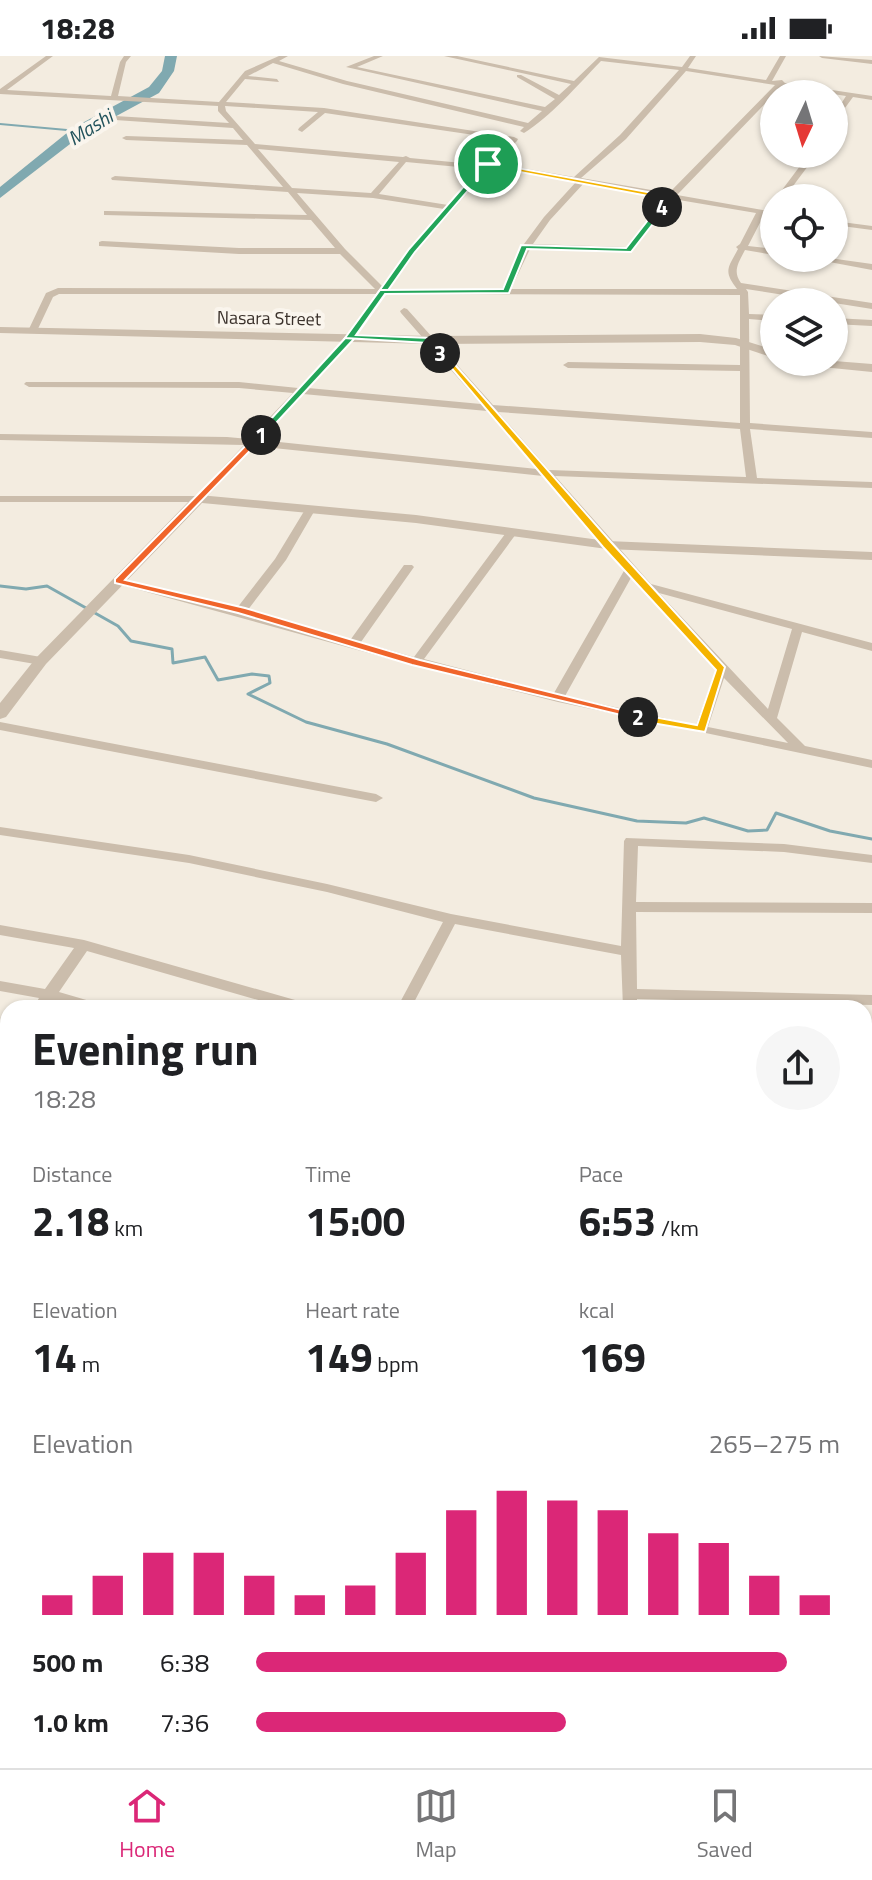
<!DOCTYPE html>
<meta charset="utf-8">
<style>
body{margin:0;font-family:"Titillium Web",sans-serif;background:#f6f6f6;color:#202124;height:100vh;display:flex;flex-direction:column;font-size:30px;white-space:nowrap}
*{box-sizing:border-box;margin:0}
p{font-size:26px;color:#757577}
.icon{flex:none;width:44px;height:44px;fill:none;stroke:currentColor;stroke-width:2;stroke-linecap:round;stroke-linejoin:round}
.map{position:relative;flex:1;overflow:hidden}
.details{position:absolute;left:0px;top:944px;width:872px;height:768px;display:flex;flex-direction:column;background:#fff;border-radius:24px 24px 0 0;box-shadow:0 2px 6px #0004}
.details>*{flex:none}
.needle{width:52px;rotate:184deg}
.fabs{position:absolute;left:760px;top:24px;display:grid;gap:16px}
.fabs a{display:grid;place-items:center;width:88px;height:88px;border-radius:50%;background:#fff;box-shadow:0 2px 6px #0004;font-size:40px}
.pin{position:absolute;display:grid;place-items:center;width:68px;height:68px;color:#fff;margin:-34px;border:4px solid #fff;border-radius:50%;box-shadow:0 2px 8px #0007}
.km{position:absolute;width:40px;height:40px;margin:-20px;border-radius:50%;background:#222;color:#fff;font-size:22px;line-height:40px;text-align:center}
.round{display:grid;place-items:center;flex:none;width:84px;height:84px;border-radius:42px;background:#f6f6f6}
.head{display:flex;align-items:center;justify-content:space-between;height:136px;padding:0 32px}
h1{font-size:44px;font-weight:700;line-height:60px}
.metrics{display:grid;grid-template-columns:repeat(3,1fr);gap:12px;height:136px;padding:8px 32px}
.metrics div{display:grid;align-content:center}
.metrics b{font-size:40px;font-weight:700}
.metrics small{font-size:22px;font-weight:400}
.metrics p{font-size:22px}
.chart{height:224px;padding:16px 32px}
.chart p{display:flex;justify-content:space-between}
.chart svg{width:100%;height:144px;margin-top:8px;stroke:#db2777;stroke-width:6}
ul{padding:0 32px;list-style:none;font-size:26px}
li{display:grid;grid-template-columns:128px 96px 1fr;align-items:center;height:60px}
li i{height:20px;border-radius:10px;background:#db2777}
.status{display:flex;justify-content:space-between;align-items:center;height:56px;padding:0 40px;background:#fff;direction:ltr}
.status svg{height:22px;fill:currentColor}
.tabs{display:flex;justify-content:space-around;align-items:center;height:112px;border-top:2px solid #e0e0e0;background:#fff;font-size:22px;color:#757577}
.tabs a{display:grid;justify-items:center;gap:4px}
.tabs .on{color:#db2777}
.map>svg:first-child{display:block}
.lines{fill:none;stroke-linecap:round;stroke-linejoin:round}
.stream-far1{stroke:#80a9b0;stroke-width:2}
.stream{stroke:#80a9b0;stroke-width:3}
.river{fill:#80a9b0;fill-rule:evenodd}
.minor{fill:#cbbdac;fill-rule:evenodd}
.tertiary{fill:#cbbdac;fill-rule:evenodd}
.secondary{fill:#9f8d7d;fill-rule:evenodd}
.split-1{fill:#22a559;stroke:#fff;stroke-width:2}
.split-2{fill:#f0652b;stroke:#fff;stroke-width:2}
.split-3{fill:#f5b400;stroke:#fff;stroke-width:2}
.split-4{fill:#22a559;stroke:#fff;stroke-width:2}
.split-5{fill:#f5b400;stroke:#fff;stroke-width:2}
.labels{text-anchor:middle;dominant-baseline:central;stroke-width:8;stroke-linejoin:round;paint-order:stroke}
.far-street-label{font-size:18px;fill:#3a312b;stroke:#faf5ed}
.far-water-label{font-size:20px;font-style:italic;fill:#21525b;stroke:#faf5ed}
</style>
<div class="status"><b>18:28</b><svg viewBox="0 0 49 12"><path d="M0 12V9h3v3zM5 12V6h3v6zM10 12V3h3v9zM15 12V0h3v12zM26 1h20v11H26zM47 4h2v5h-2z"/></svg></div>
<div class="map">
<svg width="872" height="1712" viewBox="0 0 872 1712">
<rect width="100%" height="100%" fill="#f3ece0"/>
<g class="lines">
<path class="stream-far1" d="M0,68l78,7"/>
<path class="stream" d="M0,530l26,3 21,-3 71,40 13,15 41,8 1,14 32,-6 13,23 34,-6 17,2 1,7 -22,11 58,28 81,22 147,54 103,23 49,2 18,-5 44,13 19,-1 9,-17 54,18 42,8"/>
<path class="river" d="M165,0h12l-3,15 -15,22 -76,41 -83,64v-11l73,-59 76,-41 13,-16z"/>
<g class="minor">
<path d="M46,0h7l-46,34 104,6 9,-34 4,-6h7l-5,6 -8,34 101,6 26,-31 34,-15h9l-9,5 68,20 181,42 14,-12 -196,-44 28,-11h9l-26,11 188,40 10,-8 -38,-22v-2h4l38,20 12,-11 -127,-28h13l117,25 25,-24 83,10 8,-11h6l-8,12 78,12 14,-24h6l-14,25 10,-1 3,3 87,13v4l-19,-3 -19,26v-8l12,-19 -64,-10 -105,109 97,17v4l-10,-1 -16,31 26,3v6l-29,-5c-6,12 -13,21 -4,33l131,20v6l-126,-20 2,3 1,22 25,1v6l-25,-2 1,104 122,9v6l-122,-9 7,49 115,4v6l-317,-12 96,108 221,59v8l-70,-19 -25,86 28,28 67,14v8l-314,-66 -146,-37 -298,-82 -2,-2 6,-3 119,30 38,-49 31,-51h8l1,2 -29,50 -39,51 104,28 53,-74h8l2,2 -53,75 53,15 94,-127h8v4l-92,125 130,34 71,-124 -82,-93 -289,-30 -51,55 -4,1h-199v-6h196l48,-51 -244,-5v-6l227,3 22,2 44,-46 -54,-5 -210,-1 -5,-3 2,-2h213l59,6 49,-52 30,-42h-318l-6,3 -17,36h-6l-2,-2 18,-38 12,-5 317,1 -35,-35h-101l-140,-8v-4l3,-1 137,7h96l-24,-28 -207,-5v-4h3l200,4 -19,-23 -176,-12 -1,-2 4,-2 168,11 -36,-42 -121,-5 -4,-2 4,-2 117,4 -10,-12 -118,-8 -4,-2 4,-2 114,7 -11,-12v-5l-218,-12v-5zM601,5l78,9 -59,65 -46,42 -81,-14 24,-22 1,-2 -4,-2 -190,-29 -98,-6 19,-23 34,3 -2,-3 -29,-3 25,-13 70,21 181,43 -4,4 4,2c25,-15 54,-48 77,-72zM686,15l89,14 -106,108 -88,-15 45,-39zM225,50l93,6 -19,16 -1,2 4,2 23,-19 183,27 -25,25 -73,-7 -4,-2 -3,1 -148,-13 -29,-33zM258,93l141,13 -28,31 -79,-5zM406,106l74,7 -32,36 -69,-11zM490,111l86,15 -32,35 -20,27h-3l1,4 -20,41h-113l26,-36zM584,127l81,15 -39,49 -93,-3 17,-24zM297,137l76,5 71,11 -35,40 -27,37 -37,-37zM673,143l83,14 -16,31 -4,3 2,2c-10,19 -15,22 -1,40h-226l19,-40 101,3zM386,238l354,1v70l-172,-3 -5,3 5,3 172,3v52l-247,-18 -86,-96 -3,-1 -4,3 1,2 80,91 -173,-16 45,-48zM303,338l184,17 50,58 -277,-29zM498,356l242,17 6,48 -197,-7zM632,520l84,93 -20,56 -131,-29zM659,537l133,36 -24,80zM724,622l64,65 -80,-16z"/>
<path d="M819,0l53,4v4l-50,-6z"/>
<path d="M809,98h8l-33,44h-8z"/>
<path d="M834,165l38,5v4l-38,-5z"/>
<path d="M808,202h21l43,6v6z"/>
<path d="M834,262l38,2v6l-38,-2z"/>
<path d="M0,594l41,7 6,4 -6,4 -41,-7z"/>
<path d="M0,666l376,72 7,4 -7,4 -376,-72z"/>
<path d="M0,771l189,28 138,29 124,30 170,32 3,-105 2,-3 158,6 88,11v8l-88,-11 -146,-6 -2,56 236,1v10l-236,-1 1,77 235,6v10l-235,-6v9h-14l-2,-53 -166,-31 -44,84h-14l46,-86 -116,-30 -138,-29 -189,-28z"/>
<path d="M0,869l84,15 225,64 2,4h-25l-199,-57 -28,41 41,12 2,4h-25l-24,-7 -5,7h-15l6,-10 -39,-7v-10l45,8 29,-41 -74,-13z"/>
<path d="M8,994c0,9 3,19 -8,22v-17z"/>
<path d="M0,1048l8,2v12l-8,-2z"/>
<path d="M872,1064v12l-8,1v-12z"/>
<path d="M0,1229l8,2v14l-8,-2z"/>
<path d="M872,1241v14l-8,1v-14z"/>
<path d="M872,1562v18l-8,1v-18z"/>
<path d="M108,1704h23l-4,8h-23z"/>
</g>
<g class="tertiary">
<path d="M0,271l431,9 269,-2 36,4 38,12v8l-39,-13 -35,-3 -269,2 -431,-11z"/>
<path d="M834,305l38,3v8l-60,-6 -6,-4z"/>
<path d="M199,439l217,20 191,26 265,11v8l-265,-11 -191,-26 -214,-20 -156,161 -40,53 -6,2v-16l36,-45 158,-162z"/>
</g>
<g class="secondary">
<path d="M0,1375l8,2v23l-8,-2z"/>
<path d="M0,1403l8,3v25l-8,-3z"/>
<path d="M596,1704h44l3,8h-44z"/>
<path d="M668,1704h44l3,8h-44z"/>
</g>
</g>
<path class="split-1" d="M485,106l6,2 -76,88 -62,88 -89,96h-6v-3l89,-97 62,-87z"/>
<path class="split-2" d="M258,377l7,2 -140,145 120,28 175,52 222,55v5l-230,-55 -174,-52 -123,-30v-4z"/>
<path class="split-3" d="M437,295h6l168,191 114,125 -20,65 -71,-12v-5l4,-1 59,11 19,-55 -113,-123z"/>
<path class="split-4" d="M659,150l7,1 -35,45 -104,-3 -18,44 -124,1 -29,41 75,3 12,17h-6l-9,-12 -83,-5 35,-48 123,-1 18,-44 105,3z"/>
<path class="split-5" d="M485,106l184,34 3,2 -10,11 -4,-2 6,-8 -176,-33z"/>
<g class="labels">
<g class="far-street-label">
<text transform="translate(269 262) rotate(1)">Nasara Street</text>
</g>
<g class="far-water-label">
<text transform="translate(90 71) rotate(-32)">Mashi</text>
</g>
</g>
</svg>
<div class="fabs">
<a><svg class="needle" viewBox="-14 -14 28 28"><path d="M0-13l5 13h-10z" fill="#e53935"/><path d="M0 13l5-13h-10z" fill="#757577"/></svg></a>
<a><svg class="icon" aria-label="locate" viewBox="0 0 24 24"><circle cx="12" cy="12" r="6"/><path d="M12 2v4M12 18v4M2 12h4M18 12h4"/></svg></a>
<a><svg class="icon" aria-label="layers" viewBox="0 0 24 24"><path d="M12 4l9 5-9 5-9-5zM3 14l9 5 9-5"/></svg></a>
</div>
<div class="pin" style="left:488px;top:108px;background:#1e9e55"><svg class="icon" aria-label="arrive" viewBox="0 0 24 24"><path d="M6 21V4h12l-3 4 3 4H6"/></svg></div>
<b class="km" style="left:261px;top:379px">1</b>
<b class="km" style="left:638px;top:661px">2</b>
<b class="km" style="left:440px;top:297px">3</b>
<b class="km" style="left:662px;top:151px">4</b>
<section class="details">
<div class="head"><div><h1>Evening run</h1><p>18:28</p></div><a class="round"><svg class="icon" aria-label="share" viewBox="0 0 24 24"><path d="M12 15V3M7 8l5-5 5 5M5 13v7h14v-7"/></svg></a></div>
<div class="metrics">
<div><p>Distance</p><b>2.18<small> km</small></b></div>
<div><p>Time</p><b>15:00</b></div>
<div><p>Pace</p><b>6:53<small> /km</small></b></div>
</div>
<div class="metrics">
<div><p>Elevation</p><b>14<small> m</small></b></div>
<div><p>Heart rate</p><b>149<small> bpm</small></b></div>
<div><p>kcal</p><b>169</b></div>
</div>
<div class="chart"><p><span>Elevation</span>265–275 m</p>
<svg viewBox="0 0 160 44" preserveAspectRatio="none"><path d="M5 44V38M15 44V32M25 44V25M35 44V25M45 44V32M55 44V38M65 44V35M75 44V25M85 44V12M95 44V6M105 44V9M115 44V12M125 44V19M135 44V22M145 44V32M155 44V38"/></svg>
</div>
<ul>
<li><b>500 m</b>6:38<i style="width:91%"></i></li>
<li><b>1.0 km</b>7:36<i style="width:53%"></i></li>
</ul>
</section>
</div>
<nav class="tabs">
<a class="on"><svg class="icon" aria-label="home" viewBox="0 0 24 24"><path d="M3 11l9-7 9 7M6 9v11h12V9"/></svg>Home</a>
<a><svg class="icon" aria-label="map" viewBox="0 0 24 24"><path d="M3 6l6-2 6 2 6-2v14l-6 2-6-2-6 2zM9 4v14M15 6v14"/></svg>Map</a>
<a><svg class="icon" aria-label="saved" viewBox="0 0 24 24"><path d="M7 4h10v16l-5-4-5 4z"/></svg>Saved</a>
</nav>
